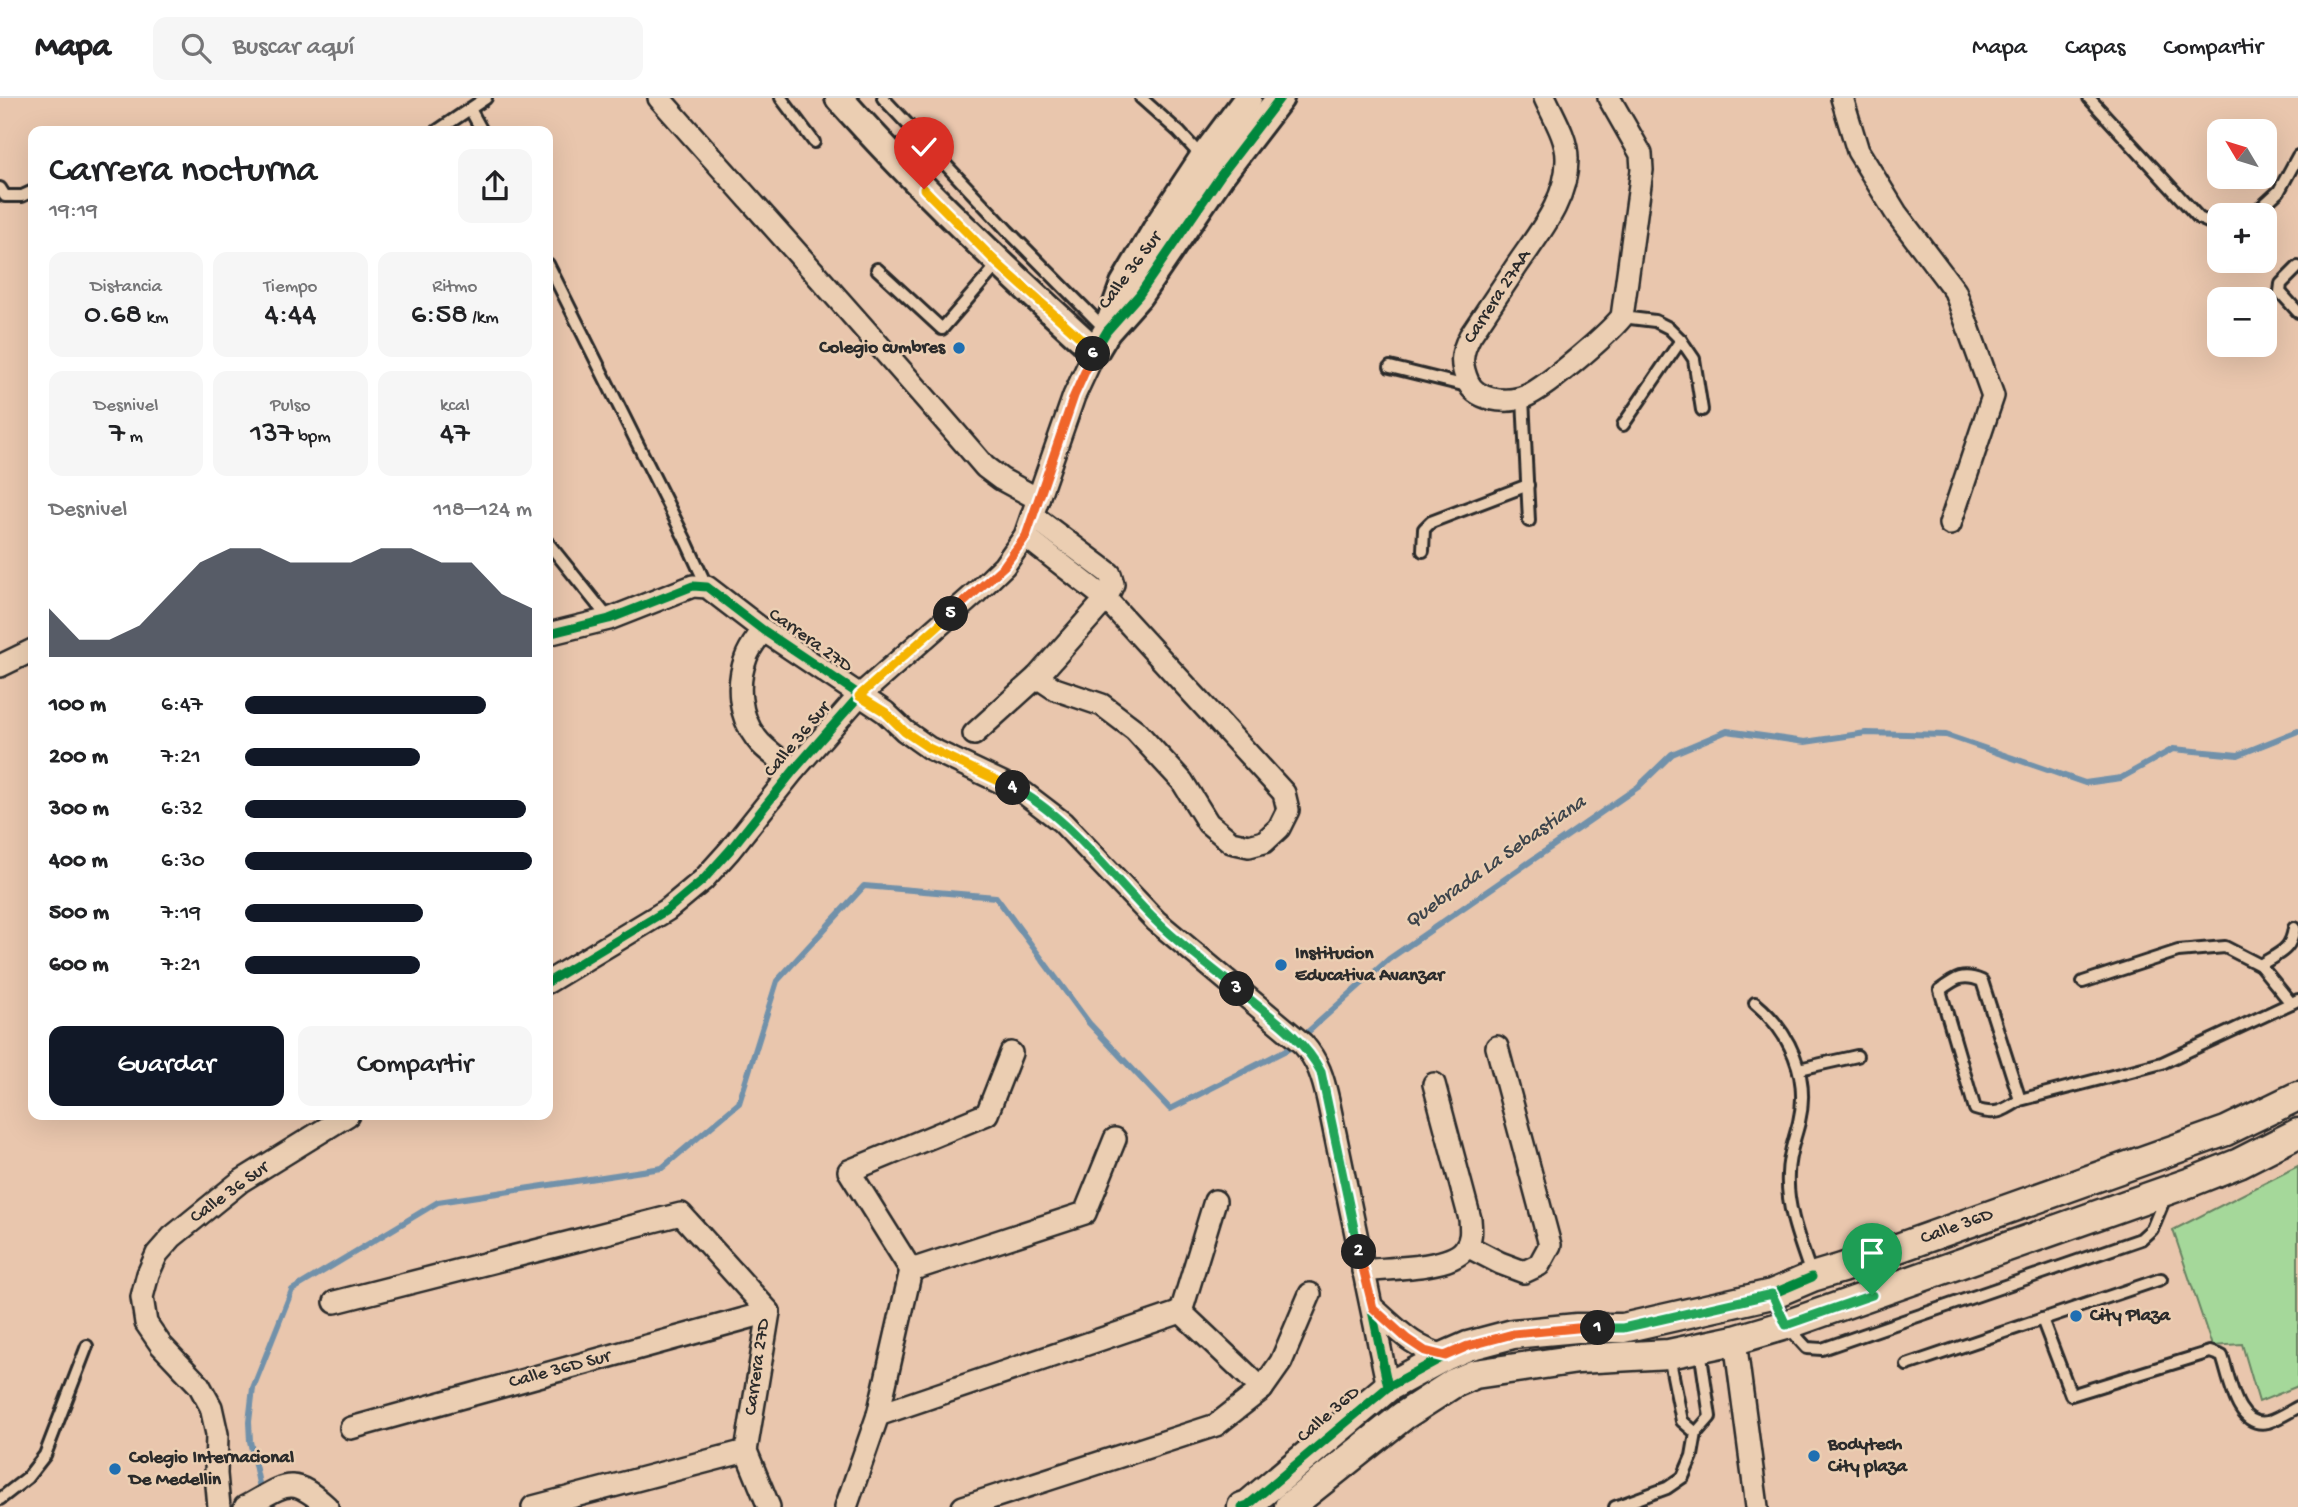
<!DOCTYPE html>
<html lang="es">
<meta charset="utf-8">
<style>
body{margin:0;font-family:"Gochi Hand",sans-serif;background:#f6f6f6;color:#202124;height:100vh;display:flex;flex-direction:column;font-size:26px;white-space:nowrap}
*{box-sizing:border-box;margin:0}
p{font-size:23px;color:#757577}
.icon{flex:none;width:38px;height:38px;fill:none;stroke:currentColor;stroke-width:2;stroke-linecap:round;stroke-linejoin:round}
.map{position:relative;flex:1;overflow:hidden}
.side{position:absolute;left:28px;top:28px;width:525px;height:994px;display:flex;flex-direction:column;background:#fff;border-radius:14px;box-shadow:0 7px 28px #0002}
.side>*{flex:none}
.needle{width:46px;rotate:308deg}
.tools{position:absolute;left:2207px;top:21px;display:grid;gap:14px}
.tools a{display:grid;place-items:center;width:70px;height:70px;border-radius:14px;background:#fff;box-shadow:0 7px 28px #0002;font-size:35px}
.pin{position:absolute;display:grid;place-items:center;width:60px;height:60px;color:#fff;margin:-72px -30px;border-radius:50% 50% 50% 0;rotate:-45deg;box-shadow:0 0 7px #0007}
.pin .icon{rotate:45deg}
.km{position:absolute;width:35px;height:35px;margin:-18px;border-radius:50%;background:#222;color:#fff;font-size:19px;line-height:35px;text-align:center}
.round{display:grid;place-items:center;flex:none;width:74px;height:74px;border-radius:14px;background:#f6f6f6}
.summary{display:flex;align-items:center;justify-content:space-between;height:119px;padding:0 21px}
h1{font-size:38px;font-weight:600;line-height:52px}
.metrics{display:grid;grid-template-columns:repeat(3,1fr);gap:10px;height:119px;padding:7px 21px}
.metrics div{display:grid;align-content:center;border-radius:14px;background:#f6f6f6;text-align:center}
.metrics b{font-size:30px;font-weight:600}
.metrics small{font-size:19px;font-weight:400}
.metrics p{font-size:19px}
.chart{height:196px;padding:14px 21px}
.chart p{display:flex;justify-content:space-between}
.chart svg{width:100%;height:126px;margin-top:7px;fill:#111827;opacity:.7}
.button{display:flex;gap:14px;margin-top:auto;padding:14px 21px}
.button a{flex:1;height:80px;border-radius:14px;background:#111827;color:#fff;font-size:28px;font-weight:600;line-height:80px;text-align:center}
.button a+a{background:#f6f6f6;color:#202124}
ul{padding:0 21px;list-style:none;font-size:23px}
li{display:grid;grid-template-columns:112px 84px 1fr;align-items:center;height:52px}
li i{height:18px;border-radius:9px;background:#111827}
header{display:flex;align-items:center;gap:42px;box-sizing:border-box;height:98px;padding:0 35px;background:#fff;border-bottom:2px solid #e0e0e0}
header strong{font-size:33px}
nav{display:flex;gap:38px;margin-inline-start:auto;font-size:24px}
.search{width:490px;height:63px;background:#f6f6f6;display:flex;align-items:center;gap:18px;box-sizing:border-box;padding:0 24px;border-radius:14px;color:#757577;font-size:26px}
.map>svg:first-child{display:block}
.green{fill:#a5d89a;stroke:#688262;stroke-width:2}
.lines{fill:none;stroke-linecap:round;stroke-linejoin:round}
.stream{stroke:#7191aa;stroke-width:6}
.service-casing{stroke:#2b2b2b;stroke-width:16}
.minor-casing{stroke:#2b2b2b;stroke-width:26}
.tertiary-casing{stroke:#2b2b2b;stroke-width:32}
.secondary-casing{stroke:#2b2b2b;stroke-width:33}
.service{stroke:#ebceb2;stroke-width:10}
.minor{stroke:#ebceb2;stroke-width:21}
.tertiary{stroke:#ebceb2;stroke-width:26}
.secondary{stroke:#ebceb2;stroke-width:28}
.cycleway-casing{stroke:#ebceb2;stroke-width:13}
.cycleway{stroke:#00873e;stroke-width:9}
.split-1-casing{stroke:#fff;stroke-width:14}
.split-2-casing{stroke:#fff;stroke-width:14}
.split-3-casing{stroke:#fff;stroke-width:14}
.split-4-casing{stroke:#fff;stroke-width:14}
.split-5-casing{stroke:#fff;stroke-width:14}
.split-6-casing{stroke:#fff;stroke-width:14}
.split-7-casing{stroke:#fff;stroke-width:14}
.split-1{stroke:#22a559;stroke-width:9}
.split-2{stroke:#f0652b;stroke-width:9}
.split-3{stroke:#22a559;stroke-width:9}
.split-4{stroke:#22a559;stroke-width:9}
.split-5{stroke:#f5b400;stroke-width:9}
.split-6{stroke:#f0652b;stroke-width:9}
.split-7{stroke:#f5b400;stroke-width:9}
.poi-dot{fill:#1f6fb2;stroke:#ebceb2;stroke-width:2.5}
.labels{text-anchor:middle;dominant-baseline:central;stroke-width:5;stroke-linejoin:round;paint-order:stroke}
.street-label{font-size:19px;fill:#2b2b2b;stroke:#ebceb2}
.poi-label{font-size:19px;font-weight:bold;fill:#2b2b2b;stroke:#ebceb2;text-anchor:start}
.water-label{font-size:21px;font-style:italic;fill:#3d444b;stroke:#ebceb2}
</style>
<header>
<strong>Mapa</strong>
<div class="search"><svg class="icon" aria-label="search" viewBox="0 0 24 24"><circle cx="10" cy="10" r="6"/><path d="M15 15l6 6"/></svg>Buscar aquí</div>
<nav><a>Mapa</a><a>Capas</a><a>Compartir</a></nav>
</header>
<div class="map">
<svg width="2298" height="1409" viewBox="0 0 2298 1409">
<rect width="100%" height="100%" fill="#e9c6ad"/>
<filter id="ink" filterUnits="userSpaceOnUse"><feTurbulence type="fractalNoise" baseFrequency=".0143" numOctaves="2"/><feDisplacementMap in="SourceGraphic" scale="14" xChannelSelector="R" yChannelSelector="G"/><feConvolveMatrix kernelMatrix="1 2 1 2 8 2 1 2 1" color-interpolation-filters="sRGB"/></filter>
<g filter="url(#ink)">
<path class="green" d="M2298,1068v220l-39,16 -17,-58 -30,2 -39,-116z"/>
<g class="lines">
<path class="stream" d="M261,1395l-11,-52 -1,-19 4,-34 39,-98 146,-88 224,-34 77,-65 38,-122 87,-95 132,11 93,126 81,86 120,-61 99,-89 249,-172 34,-33 55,-23 78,11 61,-9 80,2 139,48 36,-5 52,-29 65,6 60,-24"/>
<g class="service-casing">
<g id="service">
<path d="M781,0l33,44"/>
<path d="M883,0l125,133 99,100"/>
<path d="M1141,0l38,34 23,25"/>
<path d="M2089,0l110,120 20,9"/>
<path d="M470,11l12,22"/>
<path d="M437,33l49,-33"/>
<path d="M0,90l5,8h17l11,-5"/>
<path d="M2253,117l26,-24 19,-35"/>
<path d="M548,166l139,279 20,44"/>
<path d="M2298,169l-17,17 -1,8 18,20"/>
<path d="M877,171l65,60 56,-65"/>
<path d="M1622,219l33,4 14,7 12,12 13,19 8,51"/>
<path d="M1390,269l81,20"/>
<path d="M1523,300l6,123"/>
<path d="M1623,327l58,-85"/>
<path d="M548,445l61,76"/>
<path d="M1423,453l1,-22 7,-7 97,-37"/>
<path d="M2260,867c19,-12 31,-14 34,-37"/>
<path d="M2083,884l95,-31 47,-4 35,18 31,38"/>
<path d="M1755,905c35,29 55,73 44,119 -4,17 -11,33 -11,52 -2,35 13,70 24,103"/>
<path d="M1799,971l58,-13"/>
<path d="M2020,1002l-38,-119c-19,-8 -26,-3 -42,9l35,119c21,7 28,2 45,-9l142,-37 136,-63"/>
<path d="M1772,1196c11,25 16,34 35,54l15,1 319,-110 11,-10 14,-34"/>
<path d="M2042,1221l29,76 139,-43 12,4c8,22 14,73 46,66 10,-3 21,-10 30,-15"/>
<path d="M1669,1258l13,65 14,12"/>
<path d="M1907,1267l254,-86"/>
<path d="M0,1401l27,-21 18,-23 42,-109"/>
<path d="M1615,1409l52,-19 16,-11 9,-21 4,-23 14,-16 -10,-68"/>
</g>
</g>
<g class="minor-casing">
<g id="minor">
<path d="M659,0c109,123 219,244 326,369l16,12 37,20"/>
<path d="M1545,0c8,18 22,40 22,60 1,41 -28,75 -49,106 -16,24 -32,48 -48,72 -9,17 -10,28 -2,46 8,18 36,21 53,16 20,-5 87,-64 101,-81l20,-147 -1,-16 -32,-56"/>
<path d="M1842,0l16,53 38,62 59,78 38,105 -43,128"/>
<path d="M1025,438l81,63 178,194 4,17 -9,18 -15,14 -15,4 -18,-4 -23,-19 -26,-42 -47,-51 -33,-25 -47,-16 -18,-12"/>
<path d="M763,532c-6,9 -14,18 -17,28 -10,26 -7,58 10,80 9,13 26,22 38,32"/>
<path d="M548,536l61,-15 84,-33 14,1 56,43 122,82 20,19 24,17 95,45 38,29 94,99 147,123c15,17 20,34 25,56l60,287"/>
<path d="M0,568l33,-16"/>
<path d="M974,636l63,-57 69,-78 7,-15 -3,-10 -77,-58"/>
<path d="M548,884l119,-72 36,-30 27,-30 64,-80 65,-74 118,-104 27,-26 21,-30 49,-140 21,-45"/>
<path d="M1467,1148l33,17 24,9 15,-7 11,-20 -53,-198"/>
<path d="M911,1172l174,-57 30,-74"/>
<path d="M1363,1173c24,-3 85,-2 101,-21 8,-9 7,-20 6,-31l-36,-135"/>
<path d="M335,1204l346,-88 88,98 -23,139 23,56"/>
<path d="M1373,1210c24,21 40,40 72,48"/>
<path d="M1181,1214l34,-111"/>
<path d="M1735,1242l22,167"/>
<path d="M878,1317l303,-103 81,77"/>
<path d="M351,1330l418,-116"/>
<path d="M219,1409l-3,-33 1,-40 -6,-27 -12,-22 -38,-40 -15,-22 -4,-26 6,-23 9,-20 15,-17 69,-56 107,-66"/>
<path d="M245,1409c39,-21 46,-34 82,0"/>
<path d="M533,1409l213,-56"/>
<path d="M846,1409l32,-92 33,-145 -62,-99 138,-57 24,-61"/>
<path d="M963,1409l253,-82 46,-36 19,-27 29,-68"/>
</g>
</g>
<g class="tertiary-casing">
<g id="tertiary">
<path d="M839,0c80,90 167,172 256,253l12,-20 32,-36 82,-120 59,-77"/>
<path d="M1111,222l13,-36 36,-61 43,-65 45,-60"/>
</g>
</g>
<g class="secondary-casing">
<g id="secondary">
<path d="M1242,1409l6,-2 140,-118 57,-31 23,-10 45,-12 64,-6h46l149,-34 40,-17 30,-9 384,-137 72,-35"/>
<path d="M1289,1409l114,-91 51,-33 21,-9 103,-15 91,-5 66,-14 51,-15 405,-143 48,-19 59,-30"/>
</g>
</g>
<use href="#service" class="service"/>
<use href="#minor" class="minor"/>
<use href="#tertiary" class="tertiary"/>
<use href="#secondary" class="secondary"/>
<g class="cycleway-casing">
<g id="cycleway">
<path d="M548,536l61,-15 84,-33 14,1 56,43 122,82 20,19 24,17 95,45 38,29 94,99 147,123c15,17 20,34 25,56l60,287"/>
<path d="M548,884l119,-72 36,-30 27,-30 64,-80 65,-74 118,-104 27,-26 21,-30 49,-140 21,-45 12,-20 32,-36 82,-120 59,-77"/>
<path d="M1242,1409l6,-2 140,-118 57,-31 23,-10 45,-12 64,-6h46l149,-34 40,-17"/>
</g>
</g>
<use href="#cycleway" class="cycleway"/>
</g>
</g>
<g class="lines" filter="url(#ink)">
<g class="split-1-casing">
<path id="split-1" d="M1598,1230h25l149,-34 14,31 86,-30"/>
</g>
<g class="split-2-casing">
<path id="split-2" d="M1359,1154l14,56 34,31 18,12 20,5 23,-10 45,-12 64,-6h21"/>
</g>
<g class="split-3-casing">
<path id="split-3" d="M1237,891c30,25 66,48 84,83l38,180"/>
</g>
<g class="split-4-casing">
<path id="split-4" d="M1013,690c53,25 99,90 142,132 25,25 55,46 82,69"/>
</g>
<g class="split-5-casing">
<path id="split-5" d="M951,516l-92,82 26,16 20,20 24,16 84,40"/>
</g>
<g class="split-6-casing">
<path id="split-6" d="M951,516l53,-48 22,-30 48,-140 19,-42"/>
</g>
<g class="split-7-casing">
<path id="split-7" d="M924,91l74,75 97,87 -2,3"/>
</g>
<use href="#split-1" class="split-1"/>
<use href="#split-2" class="split-2"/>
<use href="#split-3" class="split-3"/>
<use href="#split-4" class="split-4"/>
<use href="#split-5" class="split-5"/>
<use href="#split-6" class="split-6"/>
<use href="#split-7" class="split-7"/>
</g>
<g class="poi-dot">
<circle cx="959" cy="250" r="7"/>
<circle cx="1281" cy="867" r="7"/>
<circle cx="2076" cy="1218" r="7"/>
<circle cx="1814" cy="1358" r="7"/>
<circle cx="115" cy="1371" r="7"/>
</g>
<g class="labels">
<g class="street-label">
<text transform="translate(1131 173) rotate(-53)">Calle 36 Sur</text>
<text transform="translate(1498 199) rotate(-57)">Carrera 27AA</text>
<text transform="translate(810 543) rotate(35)">Carrera 27D</text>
<text transform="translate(798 642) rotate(-50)">Calle 36 Sur</text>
<text transform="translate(230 1095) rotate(-36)">Calle 36 Sur</text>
<text transform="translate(1957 1129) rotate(-20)">Calle 36D</text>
<text transform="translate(758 1269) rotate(-82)">Carrera 27D</text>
<text transform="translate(560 1272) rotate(-15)">Calle 36D Sur</text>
<text transform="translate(1329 1317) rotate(-41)">Calle 36D</text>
</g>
<g class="poi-label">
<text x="945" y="250" text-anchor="end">Colegio cumbres</text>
<text x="1295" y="856">Institucion<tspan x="1295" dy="22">Educativa Avanzar</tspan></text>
<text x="2090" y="1218">City Plaza</text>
<text x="1828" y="1347">Bodytech<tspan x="1828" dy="22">City plaza</tspan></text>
<text x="129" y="1360">Colegio Internacional<tspan x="129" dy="22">De Medellin</tspan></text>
</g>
<g class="water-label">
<text transform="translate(1496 765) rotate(-35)">Quebrada La Sebastiana</text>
</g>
</g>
</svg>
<div class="tools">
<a><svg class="needle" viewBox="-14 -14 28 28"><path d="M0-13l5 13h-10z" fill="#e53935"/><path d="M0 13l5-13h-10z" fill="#757577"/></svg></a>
<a>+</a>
<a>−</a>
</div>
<div class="pin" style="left:1872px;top:1197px;background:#1e9e55"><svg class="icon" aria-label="arrive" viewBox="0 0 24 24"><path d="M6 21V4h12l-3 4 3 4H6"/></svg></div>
<div class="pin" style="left:924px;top:91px;background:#d93025"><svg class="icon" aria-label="check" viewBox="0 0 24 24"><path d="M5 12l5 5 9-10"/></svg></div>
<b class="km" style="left:1598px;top:1230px">1</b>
<b class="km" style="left:1359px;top:1154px">2</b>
<b class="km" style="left:1237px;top:891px">3</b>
<b class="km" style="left:1013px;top:690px">4</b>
<b class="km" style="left:951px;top:516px">5</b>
<b class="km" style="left:1093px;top:256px">6</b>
<section class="side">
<div class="summary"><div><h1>Carrera nocturna</h1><p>19:19</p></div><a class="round"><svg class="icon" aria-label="share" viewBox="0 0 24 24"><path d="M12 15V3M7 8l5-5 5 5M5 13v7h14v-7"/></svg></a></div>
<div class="metrics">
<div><p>Distancia</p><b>0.68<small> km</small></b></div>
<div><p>Tiempo</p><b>4:44</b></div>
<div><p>Ritmo</p><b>6:58<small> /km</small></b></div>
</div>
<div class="metrics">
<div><p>Desnivel</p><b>7<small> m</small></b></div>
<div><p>Pulso</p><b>137<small> bpm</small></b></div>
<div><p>kcal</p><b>47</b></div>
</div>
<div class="chart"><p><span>Desnivel</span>118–124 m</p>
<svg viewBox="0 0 160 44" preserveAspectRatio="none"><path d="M0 44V27L10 38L20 38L30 33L40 22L50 11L60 6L70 6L80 11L90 11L100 11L110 6L120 6L130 11L140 11L150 22L160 27V44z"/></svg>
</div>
<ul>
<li><b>100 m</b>6:47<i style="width:84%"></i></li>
<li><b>200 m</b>7:21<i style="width:61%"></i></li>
<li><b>300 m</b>6:32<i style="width:98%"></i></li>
<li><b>400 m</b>6:30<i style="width:100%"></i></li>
<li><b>500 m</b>7:19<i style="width:62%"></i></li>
<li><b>600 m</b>7:21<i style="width:61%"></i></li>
</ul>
<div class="button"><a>Guardar</a><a>Compartir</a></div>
</section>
</div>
